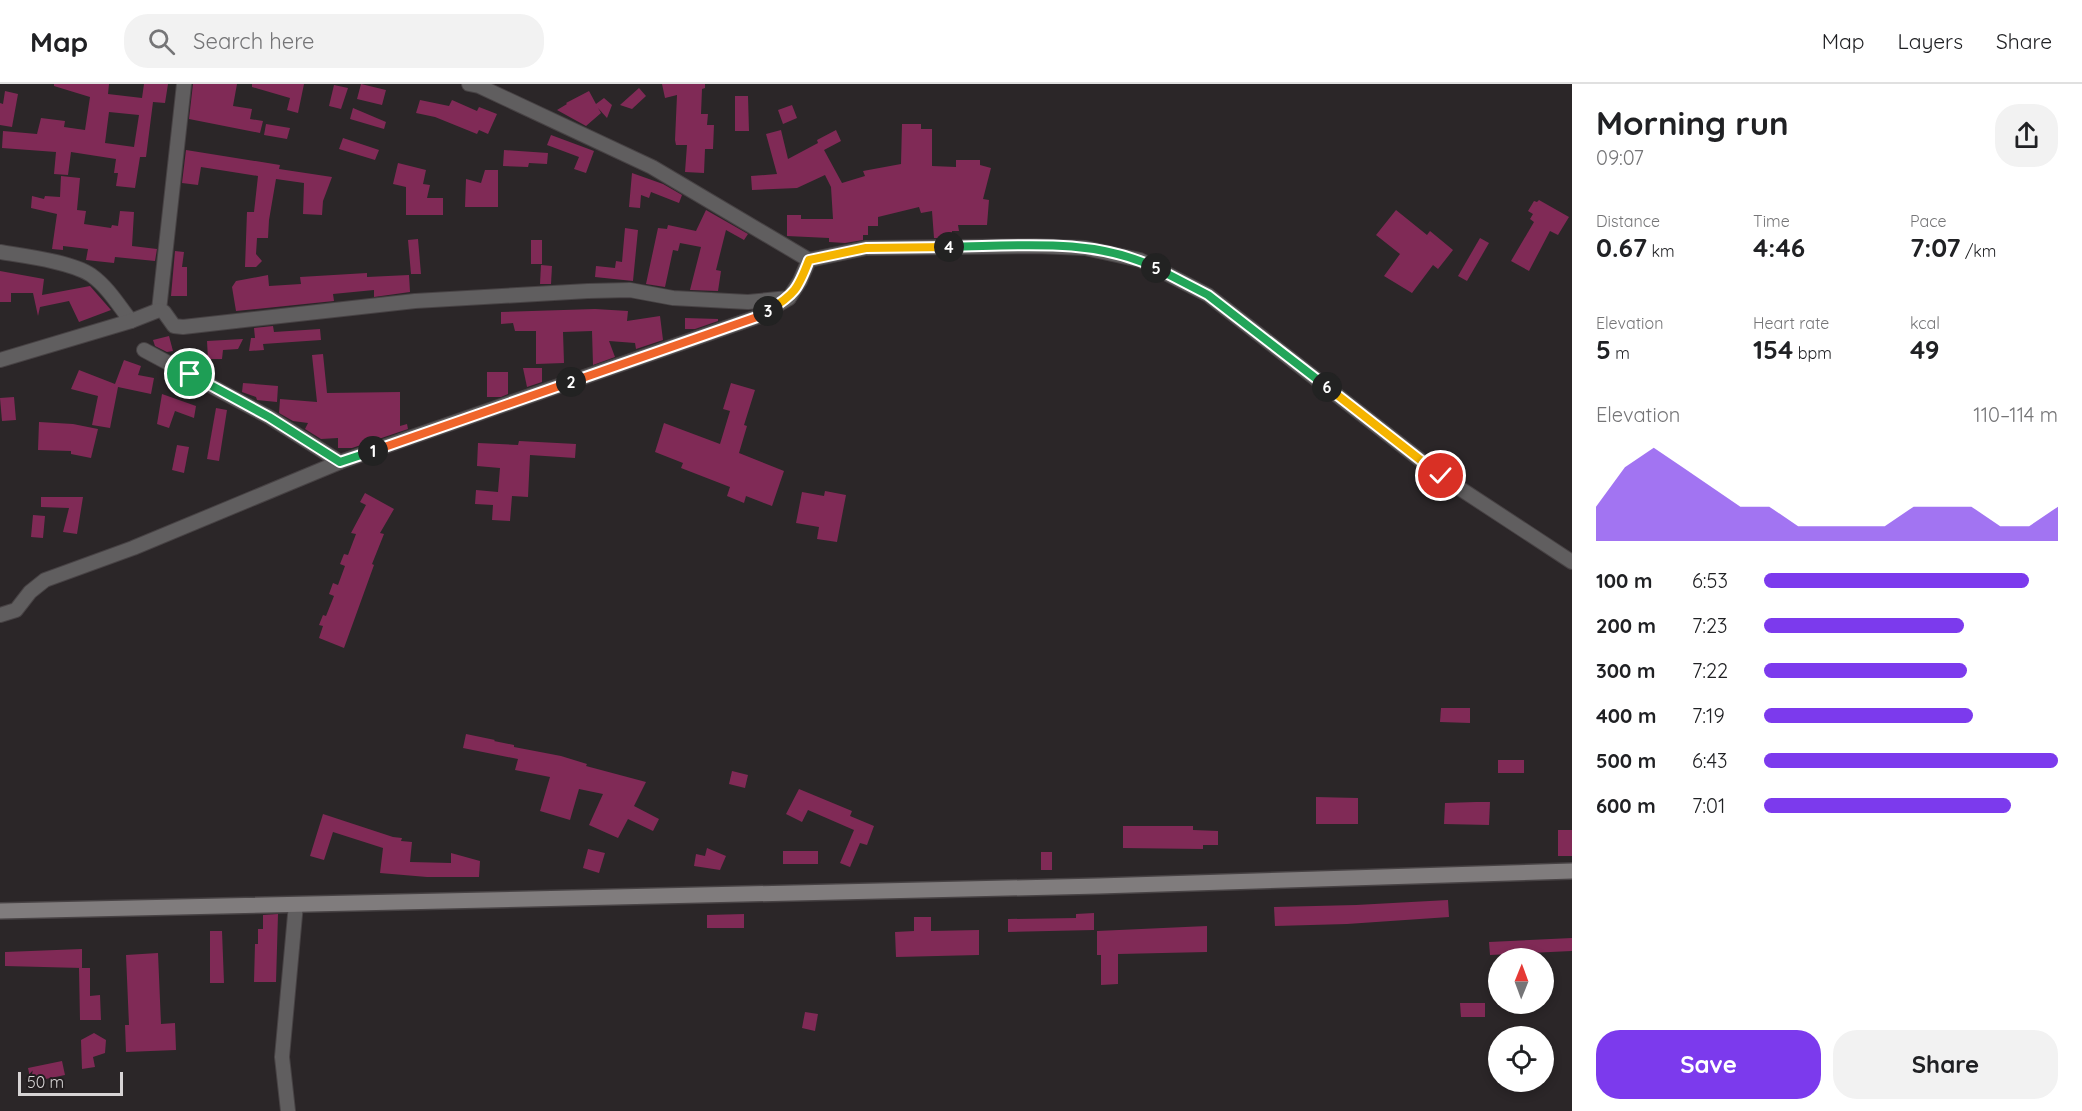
<!DOCTYPE html>
<meta charset="utf-8">
<style>
body{margin:0;font-family:Quicksand,sans-serif;background:#f2f2f2;color:#202124;height:100vh;display:flex;flex-direction:column;font-size:22px;white-space:nowrap}
*{box-sizing:border-box;margin:0}
p{font-size:20px;color:#757577}
.icon{flex:none;width:33px;height:33px;fill:none;stroke:currentColor;stroke-width:2;stroke-linecap:round;stroke-linejoin:round}
.map{position:relative;flex:1;overflow:hidden}
.details{display:flex;flex-direction:column;background:#fff;width:510px}
.details>*{flex:none}
.needle{width:39px;rotate:1deg}
.fabs{position:absolute;left:1488px;top:864px;display:grid;gap:12px}
.fabs a{display:grid;place-items:center;width:66px;height:66px;border-radius:50%;background:#fff;box-shadow:0 3px 9px #0003;font-size:30px}
.scale{position:absolute;left:18px;bottom:15px;width:105px;box-sizing:border-box;padding-left:6px;border:3px solid #d7d4d5;border-top:0;font-size:16px;line-height:21px;white-space:nowrap;color:#d7d4d5;-webkit-text-stroke:4px #221d1f;paint-order:stroke}
.pin{position:absolute;display:grid;place-items:center;width:51px;height:51px;color:#fff;margin:-26px;border:3px solid #fff;border-radius:50%;box-shadow:0 2px 6px #0007}
.km{position:absolute;width:30px;height:30px;margin:-15px;border-radius:50%;background:#222;color:#fff;font-size:16px;line-height:30px;text-align:center}
.round{display:grid;place-items:center;flex:none;width:63px;height:63px;border-radius:24px;background:#f2f2f2}
.summary{display:flex;align-items:center;justify-content:space-between;height:102px;padding:0 24px}
h1{font-size:33px;font-weight:700;line-height:45px}
.figures{display:grid;grid-template-columns:repeat(3,1fr);gap:9px;height:102px;padding:6px 24px}
.figures div{display:grid;align-content:center}
.figures b{font-size:26px;font-weight:700}
.figures small{font-size:16px;font-weight:400}
.figures p{font-size:16px}
.chart{height:168px;padding:12px 24px}
.chart p{display:flex;justify-content:space-between}
.chart svg{width:100%;height:108px;margin-top:6px;fill:#7c3aed;opacity:.7}
.primary-button{display:flex;gap:12px;margin-top:auto;padding:12px 24px}
.primary-button a{flex:1;height:69px;border-radius:24px;background:#7c3aed;color:#fff;font-size:24px;font-weight:700;line-height:69px;text-align:center}
.primary-button a+a{background:#f2f2f2;color:#202124}
ul{padding:0 24px;list-style:none;font-size:20px}
li{display:grid;grid-template-columns:96px 72px 1fr;align-items:center;height:45px}
li i{height:15px;border-radius:8px;background:#7c3aed}
header{display:flex;align-items:center;gap:36px;box-sizing:border-box;height:84px;padding:0 30px;background:#fff;border-bottom:2px solid #e0e0e0}
header strong{font-size:28px}
nav{display:flex;gap:33px;margin-inline-start:auto;font-size:21px}
.search{width:420px;height:54px;background:#f2f2f2;display:flex;align-items:center;gap:15px;box-sizing:border-box;padding:0 21px;border-radius:24px;color:#757577;font-size:22px}
main{display:flex;flex:1;min-height:0}
.map>svg:first-child{display:block}
.building{fill:#802a56;fill-rule:evenodd}
.lines{fill:none;stroke-linecap:round;stroke-linejoin:round}
.minor-casing{stroke:#474244;stroke-width:16}
.secondary-casing{stroke:#474244;stroke-width:18}
.minor{stroke:#605e5f;stroke-width:14}
.secondary{stroke:#807c7d;stroke-width:15}
.split-1-casing{stroke:#fff;stroke-width:12}
.split-2-casing{stroke:#fff;stroke-width:12}
.split-3-casing{stroke:#fff;stroke-width:12}
.split-4-casing{stroke:#fff;stroke-width:12}
.split-5-casing{stroke:#fff;stroke-width:12}
.split-6-casing{stroke:#fff;stroke-width:12}
.split-7-casing{stroke:#fff;stroke-width:12}
.split-1{stroke:#22a559;stroke-width:8}
.split-2{stroke:#f0652b;stroke-width:8}
.split-3{stroke:#f0652b;stroke-width:8}
.split-4{stroke:#f5b400;stroke-width:8}
.split-5{stroke:#22a559;stroke-width:8}
.split-6{stroke:#22a559;stroke-width:8}
.split-7{stroke:#f5b400;stroke-width:8}
</style>
<header>
<strong>Map</strong>
<div class="search"><svg class="icon" aria-label="search" viewBox="0 0 24 24"><circle cx="10" cy="10" r="6"/><path d="M15 15l6 6"/></svg>Search here</div>
<nav><a>Map</a><a>Layers</a><a>Share</a></nav>
</header>
<main>
<div class="map">
<svg width="1572" height="1027" viewBox="0 0 1572 1027">
<rect width="100%" height="100%" fill="#2b2628"/>
<g class="building">
<path d="M54,0h55l-1,10 34,4 2,-14h24l-3,19 -12,-1 -7,55h-6l-5,31 -19,-2 2,-13h-4l2,-14 -45,-7 -3,23 -14,-1 2,-22 -54,-4 1,-17 34,3 4,-16 24,3 -1,6 21,3 5,-33 -36,-11zM109,28l30,3 -5,32 -29,-4z"/>
<path d="M193,0h44l-4,22 19,3 -2,10 13,2 -3,12 -71,-14z"/>
<path d="M252,0h52l-6,29 -11,-3 3,-12 -38,-11z"/>
<path d="M361,0l25,6 -4,15 -25,-6z"/>
<path d="M662,0h43v4l-3,1 -1,25h7l-1,11h7l-1,24h-8l-1,24 -19,-1 2,-27h-11l-1,-5 2,-45 -12,3z"/>
<path d="M334,1l14,3 -7,21 -12,-3z"/>
<path d="M639,4l7,8 -14,13 -12,-4z"/>
<path d="M5,7l13,3 -6,33 -12,-2v-22l3,1z"/>
<path d="M589,7l7,13 8,-6 8,7 -5,13 -9,-10 3,5 -15,13 -29,-16 10,-6 -1,-1z"/>
<path d="M735,12h13l1,35h-14z"/>
<path d="M420,16l29,6 3,-6 25,11 2,-4 18,7 -9,20 -9,-4 -2,4 -42,-17 -19,-4z"/>
<path d="M792,21l5,13 -14,6 -5,-14z"/>
<path d="M353,24l33,14 -2,7 -34,-10z"/>
<path d="M266,40l24,4 -3,11 -23,-4z"/>
<path d="M902,40h19v5h11v37l24,1v-7h24v5l11,3 -8,31 6,1 -2,25h-29l1,6h-7v7h-18l-2,-27 -11,2 -2,-6 -41,10v9h-10v9h-5v5l-18,3 -16,-1v-4l-42,-2v-21h14v4h32l-2,-32 -6,-12 -28,13 -45,2 -1,-14 26,-2 -11,-40 15,-4 7,29 30,-16 -1,-3 19,-10 5,11 -17,9 18,33 23,-7 -2,-5 38,-7z"/>
<path d="M551,51l43,16 -8,22 -12,-4 5,-12 -32,-12z"/>
<path d="M343,54l36,12 -4,10 -36,-11z"/>
<path d="M186,66l94,15 -1,4 53,8 -9,24 -1,14 -19,-1 1,-31 -28,-4 -7,41 -1,18h-11l-1,16 6,7 -6,6h-11l2,-55h7l4,-36 -57,-9 -3,18 -16,-2z"/>
<path d="M504,66l44,3 -1,11 -18,-1 -1,4 -25,-1z"/>
<path d="M398,79l28,7 -3,14 7,1 -3,13h16v17h-37v-28l-13,-3z"/>
<path d="M485,86h13v37h-33l1,-28 15,4z"/>
<path d="M632,89l31,11 19,11 -3,8 -28,-11 -2,6 -8,-3 -1,13 -11,-1z"/>
<path d="M61,92l19,2 -3,32 9,1 -2,13 27,4 1,-3 6,1 2,-15 14,1 -2,34 25,3 -2,12 -40,-4 -1,6 -28,-3 2,-11 -25,-3v4l-11,-1 5,-35 -26,-6 1,-12 12,3 1,-3 15,1z"/>
<path d="M1539,116l30,17 -11,18 -8,-4 -21,40 -18,-10 23,-39 -4,-3 3,-5 -5,-3 6,-10 3,1z"/>
<path d="M706,126l42,24 -4,6 -18,-10 -10,40 5,1 -3,20 -28,-1 11,-43 -21,-4 -2,8 -5,-1 -8,37 -19,-3 12,-56 9,1 1,-4 28,6z"/>
<path d="M1396,126l31,25 3,-4 23,19 -15,19 -5,-4 -21,28 -28,-17 16,-22 -24,-19z"/>
<path d="M625,144l13,2 -5,51 -38,-4 1,-11 19,2 1,-7 6,1z"/>
<path d="M1480,154l9,5 -22,38 -9,-5z"/>
<path d="M418,155l3,35h-10l-3,-34z"/>
<rect x="531" y="156" width="11" height="24"/>
<path d="M175,167l9,1 -2,15h5v29h-16z"/>
<path d="M541,181l11,1 -1,18h-11z"/>
<path d="M0,187l44,8 -2,16 48,-9 21,24 -32,12 -10,-21 -29,6 -2,9 -5,-23h-22v9h-11z"/>
<path d="M367,189v4l42,-2 1,17 -36,5v-7l-41,4 1,7 -98,10 -4,-24 4,-6 32,-6 1,11 32,-2 -1,-7z"/>
<path d="M595,225l33,2 -1,10 33,-5 3,24 -27,9 -1,-6 -26,-2 6,16 -22,8 -1,-34 -29,1 1,31 -28,1v-33h-21l-2,-8 -12,1v-12z"/>
<path d="M685,234l33,1v2l-23,8h-10z"/>
<path d="M273,242l1,6 46,-3 1,11 -58,4 1,6 -15,1 2,-13h4l-1,-10z"/>
<path d="M169,252l4,15 -6,1 -12,-6 -2,-6z"/>
<path d="M243,255l-5,10 -15,1 -1,9h-14l-1,-18z"/>
<path d="M323,270l4,39 73,-1v34l7,-2 1,5 -56,19h-14v-10l-17,1 -16,-10 3,-6 -15,-2 -14,-8 1,-14 37,3 -5,-47z"/>
<path d="M124,276l17,6 -3,9 16,3 -3,16 -33,-7 -8,41 -18,-3 6,-29 -27,-7 8,-19 36,14z"/>
<path d="M523,284h19v14l-15,5z"/>
<path d="M487,288h21v22l-7,3h-14z"/>
<path d="M243,299l35,3 -1,16 -20,-2 -1,-3 -14,-5z"/>
<path d="M731,299l24,7 -11,35 3,1 -8,27 45,18 -12,35 -26,-10 -2,7 -17,-7 3,-9 -49,-19 2,-5 -28,-11 9,-29 56,21 10,-33 -7,-2z"/>
<path d="M162,310l34,12 -2,12 -19,-7 -6,17 -12,-4z"/>
<path d="M14,313l2,23 -14,1 -2,-23z"/>
<path d="M216,324l11,2 -8,51 -12,-2z"/>
<path d="M39,338l34,2 25,5 -7,29 -20,-4v-3l-33,-1z"/>
<path d="M519,357l57,3 -1,14 -45,-3 -2,42 -16,-1 -2,25 -18,-1 1,-15 -18,-1 1,-14 22,2 2,-24 -23,-2 1,-23 40,2z"/>
<path d="M177,361l12,2 -5,26 -12,-3z"/>
<path d="M825,407l21,4 -9,47 -20,-3 2,-12 -23,-4 6,-31 22,4z"/>
<path d="M365,409l29,16 -14,24 4,1 -12,30 2,1 -30,83 -25,-10 4,-12 -4,-1 4,-10 3,1 8,-20 -5,-2 4,-11 5,2 7,-19 -5,-2 4,-10 4,1 8,-21 -5,-1 15,-28 -6,-3z"/>
<path d="M41,413h42l-6,37 -14,-2 6,-24 -28,-1z"/>
<path d="M33,431l12,1 -2,22 -12,-1z"/>
<path d="M1441,624h29v15l-30,-1z"/>
<path d="M466,650l29,6 -1,1 20,4v2l47,9 26,8 -1,2 60,16 -12,24 25,13 -6,12 -25,-12 -10,19 -29,-13 14,-31 -24,-5 -9,31 -30,-9 10,-34 -35,-7 3,-11 -55,-11z"/>
<rect x="1498" y="676" width="26" height="13"/>
<path d="M732,687l16,4 -3,13 -16,-4z"/>
<path d="M799,705l53,22 -2,5 24,10 -7,19 -7,-2 -10,24 -10,-4 14,-33 -46,-20 -6,12 -16,-8z"/>
<path d="M1316,713l42,1v26h-42z"/>
<path d="M1476,718h14l-1,23 -45,-1 1,-21z"/>
<path d="M323,730l70,23 9,1 -1,3 11,1 -2,20 41,1v-10l29,8 -1,16h-52l-47,-4 3,-25 -50,-16 -9,28 -14,-4z"/>
<path d="M1123,742h70v4l25,1v14h-15v4l-80,-1z"/>
<rect x="1558" y="746" width="14" height="26"/>
<path d="M707,764l19,8 -6,14 -26,-4 2,-12 9,2z"/>
<path d="M588,765l17,4 -6,20 -16,-5z"/>
<rect x="783" y="767" width="35" height="13"/>
<rect x="1041" y="768" width="11" height="18"/>
<path d="M1448,816l1,17 -102,7 -72,2 -1,-19 82,-2z"/>
<path d="M1094,829v17l-86,2v-13l68,-1v-4z"/>
<path d="M278,830l-2,68h-22l1,-38h3v-15h5v-14z"/>
<path d="M744,830v14h-37v-13z"/>
<path d="M914,833h17v14l48,-1v25l-83,2 -1,-25 19,-1z"/>
<path d="M1207,842v26l-89,2v30l-17,1v-30h-4v-24z"/>
<path d="M210,847h12l2,52h-14z"/>
<path d="M1572,854v13l-82,4 -1,-13z"/>
<path d="M82,865v19l-77,-2v-14z"/>
<path d="M158,869l3,71 14,-1 1,27 -50,2 -1,-27h4l-3,-70z"/>
<path d="M79,884h11v28l10,-1 1,25h-21z"/>
<path d="M1460,919h25v14h-24z"/>
<path d="M805,928l13,2 -3,17 -13,-3z"/>
<path d="M94,949l12,7 -1,13 -12,4 2,10 -13,2 -1,-29z"/>
<path d="M62,977l3,14 -34,7 -3,-14z"/>
</g>
<g class="lines">
<g class="minor-casing">
<g id="minor">
<path d="M469,0l10,2 173,81 157,93 57,-12 170,-2 49,2 55,12 68,35 233,181 131,86"/>
<path d="M0,168c24,4 72,10 91,23 17,12 28,31 40,46"/>
<path d="M159,226l25,-226"/>
<path d="M144,266l125,67 71,45"/>
<path d="M0,276l131,-39 28,-11 5,2 10,14 9,1 232,-26 173,-10 42,-1 43,8 75,4 41,-4 11,-17 9,-21"/>
<path d="M0,531l16,-5 14,-18 15,-12 88,-32 207,-86 417,-145 32,-19"/>
<path d="M288,1027l-6,-54 14,-153"/>
</g>
</g>
<g class="secondary-casing">
<path id="secondary" d="M0,827l1099,-25 473,-15"/>
</g>
<use href="#minor" class="minor"/>
<use href="#secondary" class="secondary"/>
</g>
<g class="lines">
<g class="split-1-casing">
<path id="split-1" d="M190,290l79,43 71,45 33,-11"/>
</g>
<g class="split-2-casing">
<path id="split-2" d="M373,367l198,-69"/>
</g>
<g class="split-3-casing">
<path id="split-3" d="M571,298l186,-65 11,-6"/>
</g>
<g class="split-4-casing">
<path id="split-4" d="M768,227c27,-17 30,-22 41,-51l57,-12 83,-1"/>
</g>
<g class="split-5-casing">
<path id="split-5" d="M949,163c67,-1 145,-10 207,21"/>
</g>
<g class="split-6-casing">
<path id="split-6" d="M1156,184l52,27 119,92"/>
</g>
<g class="split-7-casing">
<path id="split-7" d="M1327,303l114,89"/>
</g>
<use href="#split-1" class="split-1"/>
<use href="#split-2" class="split-2"/>
<use href="#split-3" class="split-3"/>
<use href="#split-4" class="split-4"/>
<use href="#split-5" class="split-5"/>
<use href="#split-6" class="split-6"/>
<use href="#split-7" class="split-7"/>
</g>
</svg>
<div class="fabs">
<a><svg class="needle" viewBox="-14 -14 28 28"><path d="M0-13l5 13h-10z" fill="#e53935"/><path d="M0 13l5-13h-10z" fill="#757577"/></svg></a>
<a><svg class="icon" aria-label="locate" viewBox="0 0 24 24"><circle cx="12" cy="12" r="6"/><path d="M12 2v4M12 18v4M2 12h4M18 12h4"/></svg></a>
</div>
<div class="scale">50 m</div>
<div class="pin" style="left:190px;top:290px;background:#1e9e55"><svg class="icon" aria-label="arrive" viewBox="0 0 24 24"><path d="M6 21V4h12l-3 4 3 4H6"/></svg></div>
<div class="pin" style="left:1441px;top:392px;background:#d93025"><svg class="icon" aria-label="check" viewBox="0 0 24 24"><path d="M5 12l5 5 9-10"/></svg></div>
<b class="km" style="left:373px;top:367px">1</b>
<b class="km" style="left:571px;top:298px">2</b>
<b class="km" style="left:768px;top:227px">3</b>
<b class="km" style="left:949px;top:163px">4</b>
<b class="km" style="left:1156px;top:184px">5</b>
<b class="km" style="left:1327px;top:303px">6</b>
</div>
<section class="details">
<div class="summary"><div><h1>Morning run</h1><p>09:07</p></div><a class="round"><svg class="icon" aria-label="share" viewBox="0 0 24 24"><path d="M12 15V3M7 8l5-5 5 5M5 13v7h14v-7"/></svg></a></div>
<div class="figures">
<div><p>Distance</p><b>0.67<small> km</small></b></div>
<div><p>Time</p><b>4:46</b></div>
<div><p>Pace</p><b>7:07<small> /km</small></b></div>
</div>
<div class="figures">
<div><p>Elevation</p><b>5<small> m</small></b></div>
<div><p>Heart rate</p><b>154<small> bpm</small></b></div>
<div><p>kcal</p><b>49</b></div>
</div>
<div class="chart"><p><span>Elevation</span>110–114 m</p>
<svg viewBox="0 0 160 44" preserveAspectRatio="none"><path d="M0 44V30L10 14L20 6L30 14L40 22L50 30L60 30L70 38L80 38L90 38L100 38L110 30L120 30L130 30L140 38L150 38L160 30V44z"/></svg>
</div>
<ul>
<li><b>100 m</b>6:53<i style="width:90%"></i></li>
<li><b>200 m</b>7:23<i style="width:68%"></i></li>
<li><b>300 m</b>7:22<i style="width:69%"></i></li>
<li><b>400 m</b>7:19<i style="width:71%"></i></li>
<li><b>500 m</b>6:43<i style="width:100%"></i></li>
<li><b>600 m</b>7:01<i style="width:84%"></i></li>
</ul>
<div class="primary-button"><a>Save</a><a>Share</a></div>
</section>
</main>
